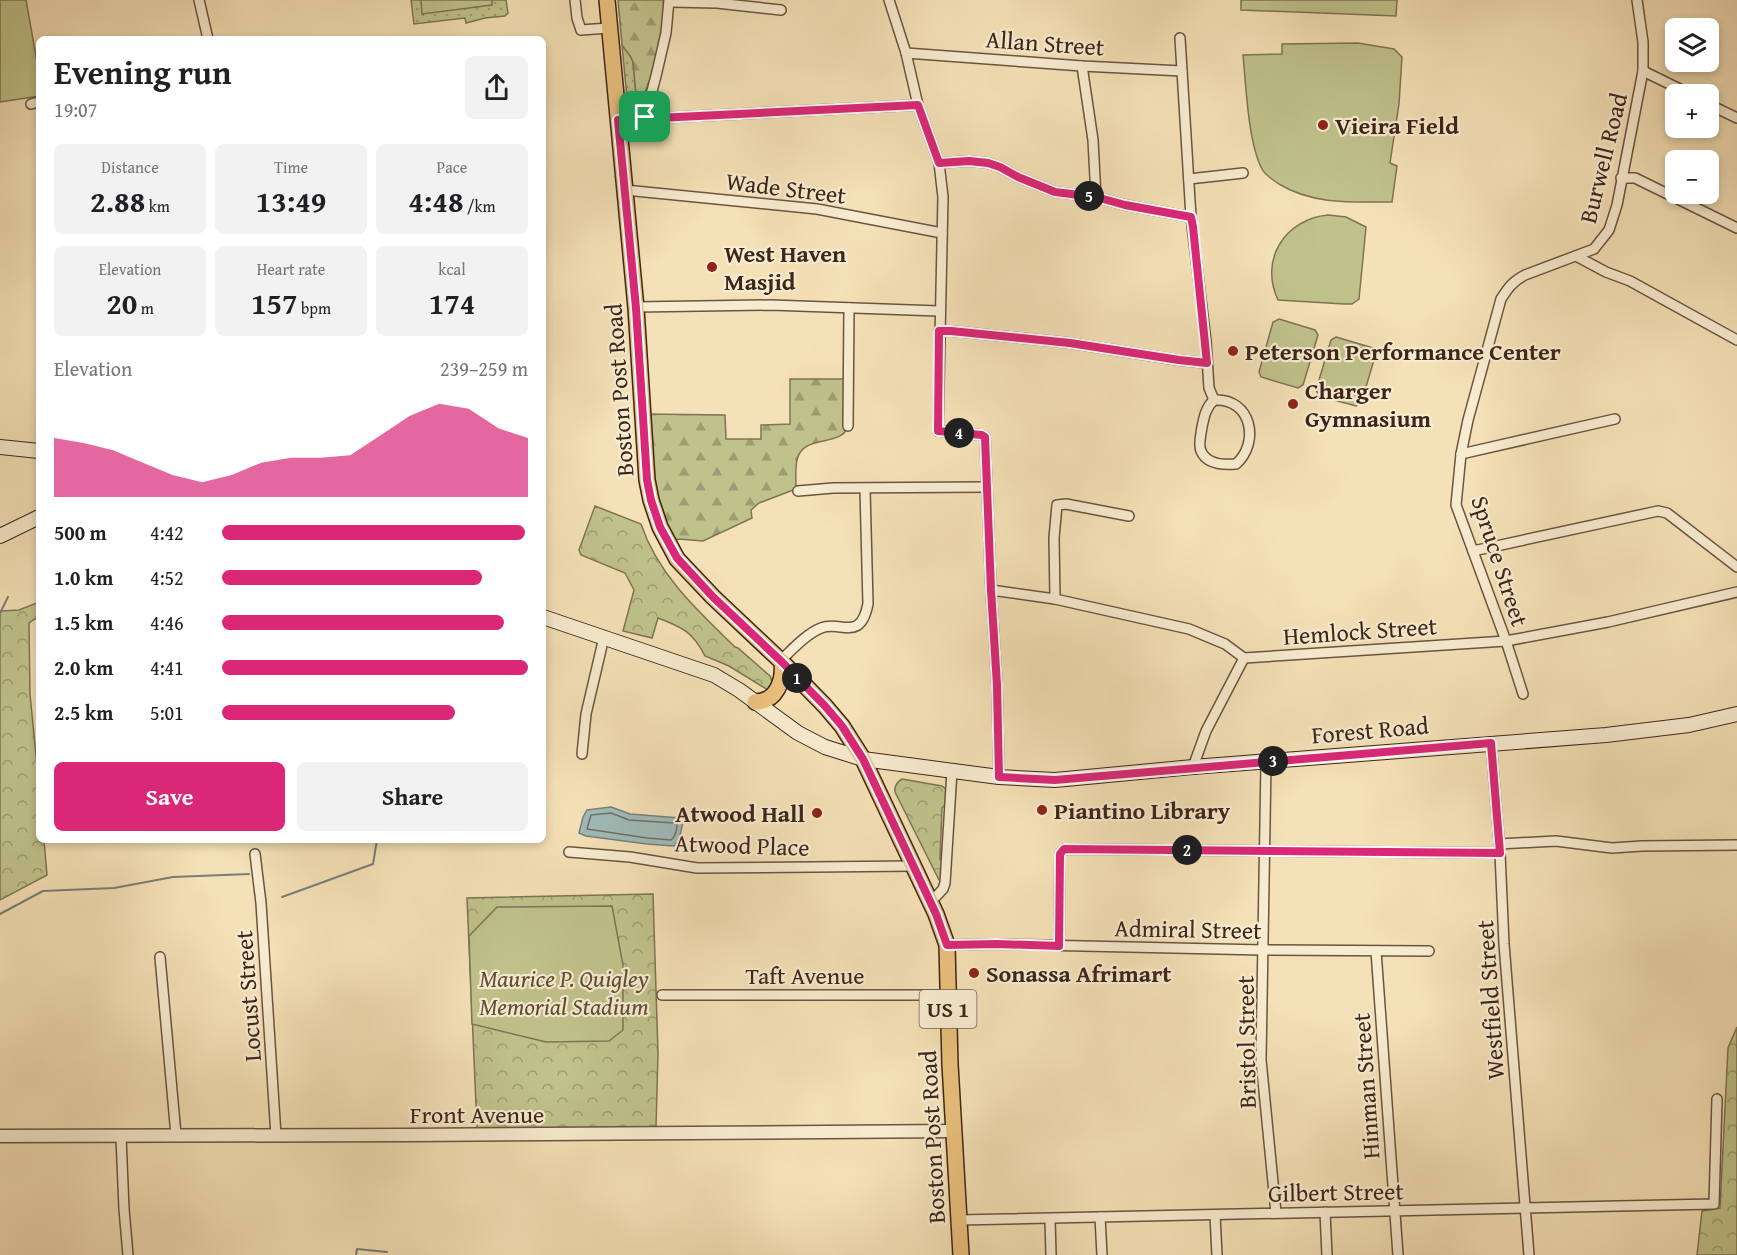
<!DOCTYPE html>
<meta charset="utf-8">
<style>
body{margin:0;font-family:"Gentium Book Plus",serif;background:#f2f2f2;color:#202124;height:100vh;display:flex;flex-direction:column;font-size:22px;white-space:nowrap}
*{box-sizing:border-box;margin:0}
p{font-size:20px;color:#757577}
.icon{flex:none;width:33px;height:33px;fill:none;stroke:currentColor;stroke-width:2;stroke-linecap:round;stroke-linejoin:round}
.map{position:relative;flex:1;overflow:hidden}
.details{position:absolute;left:36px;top:36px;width:510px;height:807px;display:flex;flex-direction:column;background:#fff;border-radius:9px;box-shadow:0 3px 9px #0003}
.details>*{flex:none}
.fabs{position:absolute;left:1665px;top:18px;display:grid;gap:12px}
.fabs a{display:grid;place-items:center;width:54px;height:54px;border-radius:9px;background:#fff;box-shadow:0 3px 9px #0003;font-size:30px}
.pin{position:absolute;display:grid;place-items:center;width:51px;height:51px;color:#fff;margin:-26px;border-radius:12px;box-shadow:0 3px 9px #0006}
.km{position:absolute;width:30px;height:30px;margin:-15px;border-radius:50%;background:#222;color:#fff;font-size:16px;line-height:30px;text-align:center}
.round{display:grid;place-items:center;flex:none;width:63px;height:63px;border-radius:9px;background:#f2f2f2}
.summary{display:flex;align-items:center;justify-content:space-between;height:102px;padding:0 18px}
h1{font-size:33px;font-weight:700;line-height:45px}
.figures{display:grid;grid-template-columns:repeat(3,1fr);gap:9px;height:102px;padding:6px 18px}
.figures div{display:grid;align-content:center;border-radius:9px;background:#f2f2f2;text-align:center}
.figures b{font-size:30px;font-weight:700}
.figures small{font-size:16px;font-weight:400}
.figures p{font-size:16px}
.chart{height:168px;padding:12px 18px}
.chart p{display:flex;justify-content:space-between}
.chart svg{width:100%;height:108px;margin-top:6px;fill:#db2777;opacity:.7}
.cta{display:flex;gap:12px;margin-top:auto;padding:12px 18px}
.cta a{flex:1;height:69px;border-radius:9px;background:#db2777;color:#fff;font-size:24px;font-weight:700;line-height:69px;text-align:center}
.cta a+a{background:#f2f2f2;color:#202124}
ul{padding:0 18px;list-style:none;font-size:20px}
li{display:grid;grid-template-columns:96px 72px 1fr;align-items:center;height:45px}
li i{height:15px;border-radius:8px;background:#db2777}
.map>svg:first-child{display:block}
.grass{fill:url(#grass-dots);stroke:#7e7454;stroke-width:1.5}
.forest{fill:url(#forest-firs);stroke:#7e7454;stroke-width:1.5}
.park{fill:url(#park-crowns);stroke:#7e7454;stroke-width:1.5}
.pitch{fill:#c0c28c;stroke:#7e7454;stroke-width:1.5}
.water{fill:#a0bbb8;stroke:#787f79;stroke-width:1.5}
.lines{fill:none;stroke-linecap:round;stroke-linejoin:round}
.shore{stroke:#6e706a;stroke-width:1.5}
.stream{stroke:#787f79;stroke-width:2}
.minor-casing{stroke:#6a5442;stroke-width:12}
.tertiary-casing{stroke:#6a5442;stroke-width:15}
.secondary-casing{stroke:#3c251b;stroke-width:16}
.primary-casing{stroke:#3c251b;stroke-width:18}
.minor{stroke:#f8ecd0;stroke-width:9}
.tertiary{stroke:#f8ecd0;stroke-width:12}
.secondary{stroke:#f8ecd0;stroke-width:14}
.primary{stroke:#eac07c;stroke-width:15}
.route-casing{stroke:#fff;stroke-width:12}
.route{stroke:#db2777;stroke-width:8}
.poi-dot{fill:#8f2418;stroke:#f8ecd0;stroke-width:2}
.labels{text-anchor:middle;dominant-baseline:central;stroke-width:4.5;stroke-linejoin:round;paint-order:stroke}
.shield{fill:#f8ecd0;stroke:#746151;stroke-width:1.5}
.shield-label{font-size:22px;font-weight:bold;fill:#3c251b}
.street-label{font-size:24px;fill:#3c251b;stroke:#f8ecd0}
.poi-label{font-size:24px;font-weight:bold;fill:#3c251b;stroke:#f8ecd0;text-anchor:start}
.park-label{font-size:24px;font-style:italic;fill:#5d4c37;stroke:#f8ecd0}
</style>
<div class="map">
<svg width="1737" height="1255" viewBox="0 0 1737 1255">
<defs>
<pattern id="grass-dots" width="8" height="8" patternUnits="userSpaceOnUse" patternTransform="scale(1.5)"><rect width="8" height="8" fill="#c0c28c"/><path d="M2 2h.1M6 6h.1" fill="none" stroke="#9d9d72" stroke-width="1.8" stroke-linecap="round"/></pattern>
<pattern id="forest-firs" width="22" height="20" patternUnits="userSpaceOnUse" patternTransform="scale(1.5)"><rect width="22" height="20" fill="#c0c28c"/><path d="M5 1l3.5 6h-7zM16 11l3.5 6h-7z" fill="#9d9d72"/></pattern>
<pattern id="park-crowns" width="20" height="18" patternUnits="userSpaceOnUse" patternTransform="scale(1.5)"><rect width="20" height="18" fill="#c0c28c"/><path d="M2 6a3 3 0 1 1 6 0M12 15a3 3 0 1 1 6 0" fill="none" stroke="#9d9d72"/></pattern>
</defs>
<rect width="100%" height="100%" fill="#f5e1b7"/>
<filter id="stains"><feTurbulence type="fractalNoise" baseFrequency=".00333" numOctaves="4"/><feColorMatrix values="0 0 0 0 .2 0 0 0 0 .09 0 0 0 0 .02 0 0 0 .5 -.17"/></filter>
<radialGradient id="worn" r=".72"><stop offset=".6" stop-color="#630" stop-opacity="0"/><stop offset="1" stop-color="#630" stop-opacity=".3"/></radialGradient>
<g class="grass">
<path d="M411,0h95l2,13 -3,3 -20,2 -19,5 -1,-5 -51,6z"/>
<path d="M622,45l9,12 2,5 3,32 7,3 1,-3 -7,12 -5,5 -4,-2z"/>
</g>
<g class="forest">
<path d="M618,0h45c4,16 -11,86 -22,98l-2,-1 -3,-3 -3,-32 -2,-5 -9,-12z"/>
<path d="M790,379h58c0,10 2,40 0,47 -6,22 -45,7 -51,34 -2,9 -1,20 -1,29l-37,14 -8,7 1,8 -49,23 -24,-2 -13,3 -6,-15 -17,-113 82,1 1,24h35v-14l29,-1z"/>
</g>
<g class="park">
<path d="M595,506l46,18c17,51 57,87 94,123l3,1 32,28 3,8 -5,6 -39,-24 -24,-10c-12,-24 -23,-29 -47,-38l-6,20 -29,-7 11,-41 -9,-17 -44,-18 -2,-5z"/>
<path d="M39,602v14l-10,7 1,71 9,92v54h5l3,35 -47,25v-287l1,-2 18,-1z"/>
<path d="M902,779l40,7 4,3v15l-4,4 -2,51 3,2 -1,20 -3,-1 -44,-88c-1,-6 2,-10 7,-13z"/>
<path d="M653,894l5,159 -2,75h-179l-10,-230z"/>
<path d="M1737,1027v228h-40l5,-44 18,-3 8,-160z"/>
</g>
<g class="pitch">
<path d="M0,0h26l13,73v23l-39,6z"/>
<path d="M421,0h71v5l-70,9z"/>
<path d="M1241,0h156l-1,16 -155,-6z"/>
<path d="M1358,43l36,6 8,8 -3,47 -9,59 7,3 -5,36c-38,0 -79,3 -113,-18 -6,-4 -14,-9 -17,-15 -14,-26 -16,-84 -19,-114l39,-1v-10z"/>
<path d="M1328,215l18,2 20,10 -7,72 -7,5h-8l-66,-4c-19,-40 7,-81 50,-85z"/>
<path d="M1279,319l36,11 3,5 -15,50 -5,3 -37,-11 -2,-5 14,-50z"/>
<path d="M1336,337l37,11 3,5 -15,51 -5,2 -37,-10 -3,-6 15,-50z"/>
<path d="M612,906l11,59v65l-14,11 -63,1 -74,-18 -3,-88 28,-29z"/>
</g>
<path class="water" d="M611,807l19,7 50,4 3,4 -4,18 -5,6 -27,-2 -61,-8 -7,-3 4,-16 4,-7z"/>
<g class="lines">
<path class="shore" d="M611,813l18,7 45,3 3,2c0,5 -2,12 -6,15l-24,-2 -60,-9 4,-14z"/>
<g class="stream">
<path d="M0,613l8,-16"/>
<path d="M282,897l91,-33 4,-24"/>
<path d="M0,914l43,-23 71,-3 59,-11 76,-3"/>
<path d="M356,1255l1,-6 30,3"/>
</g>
<g class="minor-casing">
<g id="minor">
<path d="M199,0l9,39"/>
<path d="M575,0l2,18 4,12 28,-2"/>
<path d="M889,0l17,53 12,52 21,58 4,34 -5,234 44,4 3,2 6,153 6,95 2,92"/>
<path d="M670,2l47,1 64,7"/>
<path d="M1180,38l11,179 15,124 3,47 5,12"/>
<path d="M906,53l176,13 100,5"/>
<path d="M1082,66l11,74 3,57"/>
<path d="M1643,71l47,23"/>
<path d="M31,104l8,-2"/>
<path d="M1708,104l29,14"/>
<path d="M645,117l11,-41 10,-43 3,-33"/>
<path d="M618,120l300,-15"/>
<path d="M939,163l30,-2 19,2 12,4 18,10 37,15 41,5 29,8 66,12"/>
<path d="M1621,178h14l102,50"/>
<path d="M1189,179l54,-6"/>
<path d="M625,190l192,19 125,24"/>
<path d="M1576,256l30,16 24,9 107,59"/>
<path d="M636,307l135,-2 168,6"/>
<path d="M939,331h12l119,12 108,17 29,3"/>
<path d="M1214,400c38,-2 46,43 22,64 -11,1 -29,1 -35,-13 -3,-6 0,-17 1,-24 2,-10 4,-20 12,-27z"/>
<path d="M848,426l1,-118"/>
<path d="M1461,454l154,-35"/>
<path d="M798,491l35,-3 154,-1"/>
<path d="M1473,551l185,-40 9,2 70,54"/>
<path d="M991,590l64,9 134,30 36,15 19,14 262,-17 102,-19 129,-30"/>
<path d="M1055,599l-1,-61 3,-33 9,-1 63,12"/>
<path d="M780,661c12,-11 26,-27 41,-33 20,-8 39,15 47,-24l-3,-115"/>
<path d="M1523,694l-17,-53 -50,-136 5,-51 7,-34 33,-121c7,-11 12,-18 24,-24l69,-26 15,-19 8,-25 26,-134v-29l-6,-42"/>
<path d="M1491,743l9,110 4,91 25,311"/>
<path d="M582,754l4,-40 18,-77"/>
<path d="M1266,762l-5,298 15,153"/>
<path d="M1193,767l13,-36 38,-73"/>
<path d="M1499,844l57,-3 56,7 30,-2 95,-1"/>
<path d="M569,852l61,5 67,11 217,-2"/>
<path d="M255,854l6,49 15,233"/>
<path d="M930,903l13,-14 2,-6 7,-112"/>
<path d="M947,945l50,-1 266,6 166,1"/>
<path d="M1059,946l1,-92 4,-5 436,4"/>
<path d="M1376,951l22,304"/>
<path d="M160,957l16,178"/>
<path d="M662,995h286"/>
<path d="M121,1137l3,72 4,46"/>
<path d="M1325,1212l2,43"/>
<path d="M1215,1215l2,40"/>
<path d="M1100,1217l2,38"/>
<path d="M1050,1219l1,36"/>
<path d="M959,1220l755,-16 3,-105"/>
</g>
</g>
<g class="tertiary-casing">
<path id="tertiary" d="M0,1136l409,-1 545,-4"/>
</g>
<g class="secondary-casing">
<g id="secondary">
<path d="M0,447l39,4"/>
<path d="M0,536l39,-19"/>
<path d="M543,617l171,58 25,15 59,43 27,14 38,12 136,18 56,3 138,-13 413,-32 83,-10 48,-11"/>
</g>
</g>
<g class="primary-casing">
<g id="primary">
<path d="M607,0l29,308 11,172 4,20 9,27 17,32 36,38 69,65 43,44 17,20 21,33 73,155 11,31 3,119 11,191"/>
<path d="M755,702c22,0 29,-22 27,-40"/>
</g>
</g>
<use href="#minor" class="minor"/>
<use href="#tertiary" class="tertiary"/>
<use href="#secondary" class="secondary"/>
<use href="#primary" class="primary"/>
</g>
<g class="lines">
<g class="route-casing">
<path id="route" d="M918,105l21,58 30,-2 19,2 12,4 18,10 37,15 41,5 29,8 66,12 2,10 14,136 -28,-3 -109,-17 -119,-12h-12l-1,100 44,4 3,2 6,153 6,95 2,92 56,3 436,-37 9,110 -436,-4 -4,5 -1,92 -62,-2 -50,1 -11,-31 -73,-155 -21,-33 -17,-20 -43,-44 -69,-65 -36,-39 -17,-31 -9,-27 -4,-20 -11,-172 -18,-188z"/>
</g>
<use href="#route" class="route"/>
</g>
<g class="poi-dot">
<circle cx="1323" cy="125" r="6"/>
<circle cx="712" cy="267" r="6"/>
<circle cx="1233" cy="351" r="6"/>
<circle cx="1293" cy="404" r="6"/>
<circle cx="1042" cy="810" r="6"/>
<circle cx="817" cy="813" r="6"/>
<circle cx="974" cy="973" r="6"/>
</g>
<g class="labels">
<rect class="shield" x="919.5" y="990" width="57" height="38" rx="4.5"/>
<g class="shield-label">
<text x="948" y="1009">US 1</text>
</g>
<g class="street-label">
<text transform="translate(1045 43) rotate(4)">Allan Street</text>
<text transform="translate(1603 158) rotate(-76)">Burwell Road</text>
<text transform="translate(786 188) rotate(7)">Wade Street</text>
<text transform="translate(619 390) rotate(-94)">Boston Post Road</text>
<text transform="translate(1500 561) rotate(72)">Spruce Street</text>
<text transform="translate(1360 631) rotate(-4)">Hemlock Street</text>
<text transform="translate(1370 730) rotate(-5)">Forest Road</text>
<text transform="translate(742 845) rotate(2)">Atwood Place</text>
<text transform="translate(1188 929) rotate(1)">Admiral Street</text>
<text x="805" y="975">Taft Avenue</text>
<text transform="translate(248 996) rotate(-94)">Locust Street</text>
<text transform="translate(1490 1000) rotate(-94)">Westfield Street</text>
<text transform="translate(1246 1042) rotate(-91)">Bristol Street</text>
<text transform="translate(1366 1086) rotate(-94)">Hinman Street</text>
<text x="477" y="1114">Front Avenue</text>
<text transform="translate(932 1137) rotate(-93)">Boston Post Road</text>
<text transform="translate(1336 1192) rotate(-1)">Gilbert Street</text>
</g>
<g class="poi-label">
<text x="1335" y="125">Vieira Field</text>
<text x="724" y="253">West Haven<tspan x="724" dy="28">Masjid</tspan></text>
<text x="1245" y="351">Peterson Performance Center</text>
<text x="1305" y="390">Charger<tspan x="1305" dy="28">Gymnasium</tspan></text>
<text x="1054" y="810">Piantino Library</text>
<text x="805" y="813" text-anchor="end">Atwood Hall</text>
<text x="986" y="973">Sonassa Afrimart</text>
</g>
<g class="park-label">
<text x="564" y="978">Maurice P. Quigley<tspan x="564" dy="28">Memorial Stadium</tspan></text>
</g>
</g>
<rect width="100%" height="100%" filter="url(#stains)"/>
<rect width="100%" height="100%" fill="url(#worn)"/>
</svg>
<div class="fabs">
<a><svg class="icon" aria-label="layers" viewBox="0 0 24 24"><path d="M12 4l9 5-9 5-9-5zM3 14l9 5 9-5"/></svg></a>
<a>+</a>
<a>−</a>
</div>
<div class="pin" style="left:645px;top:117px;background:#1e9e55"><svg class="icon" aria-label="arrive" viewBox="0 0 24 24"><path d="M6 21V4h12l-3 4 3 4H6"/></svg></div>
<b class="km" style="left:797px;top:678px">1</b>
<b class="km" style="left:1187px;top:850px">2</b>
<b class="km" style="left:1273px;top:761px">3</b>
<b class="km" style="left:959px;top:433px">4</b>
<b class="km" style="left:1089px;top:196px">5</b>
<section class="details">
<div class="summary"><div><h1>Evening run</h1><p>19:07</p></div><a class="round"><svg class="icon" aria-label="share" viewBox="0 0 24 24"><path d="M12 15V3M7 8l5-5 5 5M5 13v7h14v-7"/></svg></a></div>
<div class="figures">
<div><p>Distance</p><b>2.88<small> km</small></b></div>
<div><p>Time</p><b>13:49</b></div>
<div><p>Pace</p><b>4:48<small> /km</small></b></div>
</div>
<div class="figures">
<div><p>Elevation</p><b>20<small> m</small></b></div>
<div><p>Heart rate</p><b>157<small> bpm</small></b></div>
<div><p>kcal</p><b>174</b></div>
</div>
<div class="chart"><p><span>Elevation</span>239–259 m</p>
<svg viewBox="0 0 160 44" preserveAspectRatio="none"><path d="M0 44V20L10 22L20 25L30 30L40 35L50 38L60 35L70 30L80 28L90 28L100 27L110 19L120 11L130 6L140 8L150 16L160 20V44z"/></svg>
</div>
<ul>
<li><b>500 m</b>4:42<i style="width:99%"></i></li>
<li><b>1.0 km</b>4:52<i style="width:85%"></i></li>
<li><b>1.5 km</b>4:46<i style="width:92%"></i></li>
<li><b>2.0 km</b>4:41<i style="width:100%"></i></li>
<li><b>2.5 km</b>5:01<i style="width:76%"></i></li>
</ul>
<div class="cta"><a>Save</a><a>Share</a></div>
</section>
</div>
